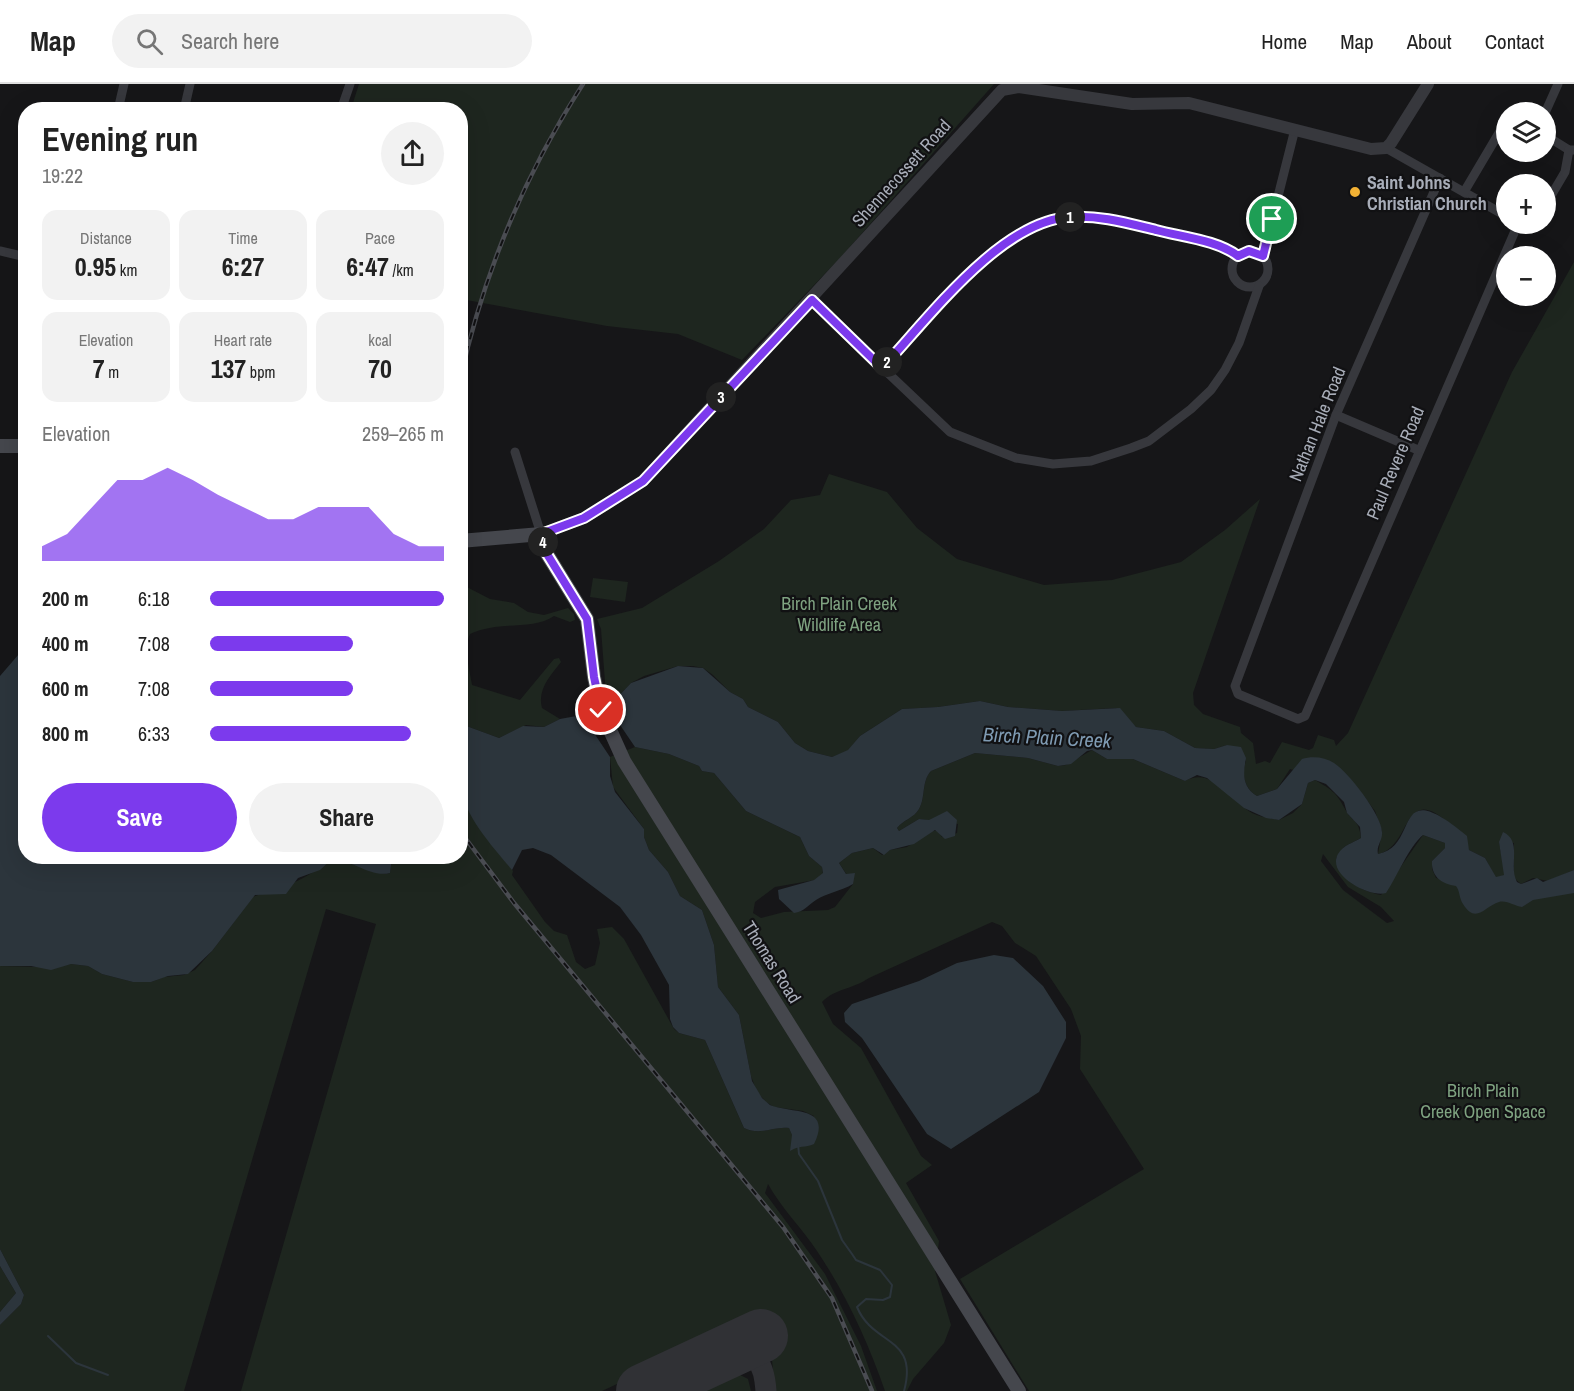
<!DOCTYPE html>
<meta charset="utf-8">
<style>
body{margin:0;font-family:"Archivo Narrow",sans-serif;background:#f2f2f2;color:#222;height:100vh;display:flex;flex-direction:column;font-size:22px;white-space:nowrap}
*{box-sizing:border-box;margin:0}
p{font-size:20px;color:#767676}
.icon{flex:none;width:33px;height:33px;fill:none;stroke:currentColor;stroke-width:2;stroke-linecap:round;stroke-linejoin:round}
.map{position:relative;flex:1;overflow:hidden}
.sheet{position:absolute;left:18px;top:18px;width:450px;height:762px;display:flex;flex-direction:column;background:#fff;border-radius:24px;box-shadow:0 6px 24px #0002}
.sheet>*{flex:none}
.buttons{position:absolute;left:1496px;top:18px;display:grid;gap:12px}
.buttons a{display:grid;place-items:center;width:60px;height:60px;border-radius:50%;background:#fff;box-shadow:0 6px 24px #0002;font-size:30px}
.pin{position:absolute;display:grid;place-items:center;width:51px;height:51px;color:#fff;margin:-26px;border:3px solid #fff;border-radius:50%;box-shadow:0 2px 6px #0007}
.km{position:absolute;width:30px;height:30px;margin:-15px;border-radius:50%;background:#222;color:#fff;font-size:16px;line-height:30px;text-align:center}
.round{display:grid;place-items:center;flex:none;width:63px;height:63px;border-radius:32px;background:#f2f2f2}
.headline{display:flex;align-items:center;justify-content:space-between;height:102px;padding:0 24px}
h1{font-size:33px;font-weight:800;line-height:45px}
.metrics{display:grid;grid-template-columns:repeat(3,1fr);gap:9px;height:102px;padding:6px 24px}
.metrics div{display:grid;align-content:center;border-radius:15px;background:#f2f2f2;text-align:center}
.metrics b{font-size:26px;font-weight:800}
.metrics small{font-size:16px;font-weight:400}
.metrics p{font-size:16px}
.chart{height:168px;padding:12px 24px}
.chart p{display:flex;justify-content:space-between}
.chart svg{width:100%;height:108px;margin-top:6px;fill:#7c3aed;opacity:.7}
.primary-button{display:flex;gap:12px;margin-top:auto;padding:12px 24px}
.primary-button a{flex:1;height:69px;border-radius:36px;background:#7c3aed;color:#fff;font-size:24px;font-weight:800;line-height:69px;text-align:center}
.primary-button a+a{background:#f2f2f2;color:#222}
ul{padding:0 24px;list-style:none;font-size:20px}
li{display:grid;grid-template-columns:96px 72px 1fr;align-items:center;height:45px}
li i{height:15px;border-radius:8px;background:#7c3aed}
header{display:flex;align-items:center;gap:36px;box-sizing:border-box;height:84px;padding:0 30px;background:#fff;border-bottom:2px solid #e0e0e0}
header strong{font-size:28px}
nav{display:flex;gap:33px;margin-inline-start:auto;font-size:21px}
.search{width:420px;height:54px;background:#f2f2f2;display:flex;align-items:center;gap:15px;box-sizing:border-box;padding:0 21px;border-radius:33px;color:#767676;font-size:22px}
.map>svg:first-child{display:block}
.green{fill:#1e261f;fill-rule:evenodd}
.water{fill:#2c353c}
.lines{fill:none;stroke-linecap:round;stroke-linejoin:round}
.stream{stroke:#2c353c;stroke-width:2}
.taxiway{stroke:#303135;stroke-width:21}
.runway{stroke:#303135;stroke-width:54}
.minor{stroke:#37383d;stroke-width:9}
.tertiary{stroke:#37383d;stroke-width:12}
.secondary{stroke:#45474d;stroke-width:14}
.rail-casing{stroke:#4a4c52;stroke-width:4.5}
.rail{stroke:#111113;stroke-width:2;stroke-dasharray:7;stroke-linecap:butt}
.route-casing{stroke:#fff;stroke-width:12}
.route{stroke:#7c3aed;stroke-width:8}
.poi-dot{fill:#f2b134;stroke:#111113;stroke-width:2}
.labels{text-anchor:middle;dominant-baseline:central;stroke-width:4.5;stroke-linejoin:round;paint-order:stroke}
.street-label{font-size:18px;fill:#a8adb8;stroke:#111113}
.poi-label{font-size:18px;font-weight:bold;fill:#a8adb8;stroke:#111113;text-anchor:start}
.park-label{font-size:18px;fill:#7fa381;stroke:#111113}
.water-label{font-size:20px;font-style:italic;fill:#7f9bb3;stroke:#111113}
</style>
<header>
<strong>Map</strong>
<div class="search"><svg class="icon" aria-label="search" viewBox="0 0 24 24"><circle cx="10" cy="10" r="6"/><path d="M15 15l6 6"/></svg>Search here</div>
<nav><a>Home</a><a>Map</a><a>About</a><a>Contact</a></nav>
</header>
<div class="map">
<svg width="1574" height="1307" viewBox="0 0 1574 1307">
<rect width="100%" height="100%" fill="#161618"/>
<g class="green">
<path d="M359,0h635l-153,173 -99,103 -64,-26 -71,-8 -146,-27 -1,-189 -109,-1z"/>
<path d="M1574,178v608l-26,11 -15,-3 -12,6 -7,-6v-35l-15,-1 6,33 -9,3 -11,-20 -16,-8c-6,-20 -7,-15 -22,-28 -44,-39 -36,26 -69,32l4,-23 -7,-20 -16,-21 -69,-21 -13,20 -20,7c-12,-7 -16,-21 -11,-35l-19,-16 -13,4 -19,-1 -31,-17 -28,-4 -20,-19 -54,3 -54,-4 -28,-6 -42,6 -36,2 -42,27 -12,15 -16,6 -24,-6 -13,-8 -17,-21 -30,-15 -5,-8 -13,-7 -17,-17 -10,-7 -10,-2h-15l-34,10 -13,7 -24,25 -6,-79 -4,-10 45,-11 77,-47 45,-32 27,-29 29,-5 9,-21 58,18 30,36 40,31 87,26 68,-5 69,-18 44,-32 35,-31 -67,194 1,12 9,9 37,13 1,6 12,10 3,21 9,-3 5,2 12,-21 27,8 4,-2 5,-13 16,5 2,6 12,-13 164,-361z"/>
<path d="M460,491l1,9 29,15 24,4 14,9 16,3 24,-7 6,6 1,6 -5,2 -16,-6c-21,15 -56,4 -84,18l-5,13 7,38 48,15 34,-41 5,-1 2,4c-11,14 -24,28 -19,46l18,11 -16,8 -18,-2 -27,13 -38,-14z"/>
<path d="M593,494l35,4 -3,20 -35,-5z"/>
<path d="M635,663l34,7 30,12 3,5 12,2 32,38 54,26 9,19 13,11 1,7 -8,6 -40,7 -20,15 -2,11 8,5 23,-6 44,-2 7,-3 18,-23 -14,-21 13,-10 21,-5 9,7 8,-5 17,-3 25,-16h6l4,6 15,-4 1,-9 -39,-5 -20,12 -2,-3c6,-8 17,-10 22,-19 7,-12 2,-27 12,-38l44,-18 53,5 30,8 8,-1 26,-15 15,9h26l52,22c27,-15 45,19 67,32 8,4 18,5 27,7l14,-7 9,-9 6,-21 7,-3c17,10 21,12 30,29 7,13 14,10 16,29l-17,9 -8,11c2,21 25,33 45,37l42,-60 22,8v5l-13,13v8l4,9 62,10 76,-7v510h-545l-69,-112 184,-110 -64,-100 1,-33 -10,-27 -35,-53 -21,-13 -13,-17 -10,-4 -123,56c-18,12 -33,10 -47,24l11,22 28,24 60,108 11,9 -26,18 33,58 -4,30 16,54 -7,18 -31,36 -6,12h-22c-17,-49 -39,-97 -68,-140 -15,-23 -36,-43 -49,-67l-3,9 60,81 36,72 16,45h-102l-3,-31 -18,-40 -152,71h-361l135,-467 -50,-15 -142,482h-184v-66l21,-21 3,-9 -24,-46v-283l39,1 32,-3 17,2 14,8 31,8h18l13,-5 20,-2 11,-5 17,-19 41,-54c6,-3 12,-3 18,-5 17,-6 46,-19 57,-32h18l40,14 4,-1 2,-16 68,-1 1,-69 14,33 38,51 -1,4 33,47 9,9 13,4 9,27 9,7 10,-4 5,-22 -3,-14 15,-2 12,12 50,90 5,4 26,7 39,88c17,8 29,-2 45,0l8,18h7l10,-30 -11,-5 -29,-4 -8,-5 -9,-10 -6,-16 -12,-61 -21,-28 -4,-42 -12,-35 -22,-14 -12,-24 -19,-22 -5,-13v-8l-31,-42 -3,-30zM1323,770l25,33 33,20 13,14 -7,2 -44,-33 -22,-29z"/>
<path d="M0,1182l16,27 -16,19z"/>
<path d="M732,1287l16,8 3,12h-66z"/>
</g>
<g class="water">
<path d="M25,563l1,209 366,1 -2,16c-19,5 -39,-14 -58,-14l-12,11 -22,8 -12,16 -31,1 -43,56 -24,23 -20,2 -17,6h-18l-31,-8 -14,-8 -17,-2 -20,6 -20,-4h-31v-290z"/>
<path d="M678,582l25,2 27,24 13,7 5,8 30,15 17,21 13,8 24,6 16,-7 12,-14 42,-27 36,-2 42,-6 28,6 54,4 58,-3 16,19 28,4 31,17 19,1 13,-4 14,2 5,11c-3,16 -4,29 11,38l20,-7 25,-30c10,-3 23,-2 32,4 15,10 47,51 48,69 1,8 -6,14 -4,22 43,-7 12,-82 89,-18l2,14 16,8 11,19 8,-2 -5,-33 4,-10c20,9 5,34 14,50l4,2 16,-6 6,4 31,-12v23l-41,7 -11,7c-8,-1 -15,-7 -23,-5 -14,4 -23,23 -36,2 -4,-6 -3,-13 -7,-18 -15,-2 -25,-10 -24,-25l13,-13v-5l-22,-8c-15,13 -26,42 -37,58 -16,5 -60,-18 -48,-39 5,-9 15,-11 23,-16l-1,-11 -13,-14 -3,-11 -18,-18 -11,-4 -7,3 -6,21 -23,16 -13,-2 -22,-10 -37,-30 -10,-3 -12,6 -52,-22h-26l-15,-9 -5,1 -16,13 -13,2 -30,-8 -53,-5 -44,18c-10,11 -5,26 -12,38 -5,9 -16,11 -22,19l2,3 20,-12 10,1 18,-9 10,9 -2,16 -10,3 -10,-9 -21,14 -24,6 -6,5 -11,-7 -21,5 -13,10 7,11 9,-1 -2,11c-12,7 -26,9 -37,16 -8,5 -12,12 -22,13l-15,-14 -1,-9 36,-10 9,-7 -1,-6 -13,-11 -9,-19 -54,-26 -32,-38 -12,-2 -3,-5 -30,-12 -34,-7 -17,-25v-5l-9,-2 -2,-7 24,-25z"/>
<path d="M593,629l2,6 -3,11 18,27v19l5,16 29,37v8l5,13 19,22 12,24 22,14 12,35 4,42 21,28 13,66 10,17 8,7c21,9 63,0 44,39 -9,4 -15,1 -24,7l2,-16 -3,-7c-16,-2 -28,8 -45,0l-39,-88 -26,-7 -6,-6 -3,-8 -1,-34 -28,-50 -21,-28 -69,-52 -18,-7 -11,2 -10,20c-19,-23 -48,-54 -52,-85 -2,-20 0,-41 1,-61l38,14 24,-12 21,1 16,-8z"/>
<path d="M994,871l19,3 30,28 23,36v16l-27,54 -88,57 -24,-15 -65,-96 -17,-16 -1,-9 8,-9 67,-23 38,-18z"/>
<path d="M0,1165l24,46 -3,9 -21,21v-13l16,-19 -16,-27z"/>
</g>
<g class="lines">
<g class="stream">
<path d="M798,1060l1,10 19,27 24,59 10,14 4,6 24,10 12,15 -2,12 -7,3 -17,-1 -9,8c16,39 62,29 47,84"/>
<path d="M48,1252l28,27 32,12"/>
</g>
<path class="taxiway" d="M725,1269c31,-3 39,8 41,38"/>
<path class="runway" d="M643,1307l118,-55"/>
<g class="minor">
<path d="M118,26l6,-26"/>
<path d="M184,26l6,-26"/>
<path d="M341,26l9,-26"/>
<path d="M1545,29l13,-29"/>
<path d="M1545,51l24,15h5"/>
<path d="M1386,64l120,68"/>
<path d="M1440,94l-104,237 -101,271 3,8 60,25 7,-3 213,-492"/>
<path d="M1464,108l42,-71"/>
<path d="M1545,122l20,-34 4,-22"/>
<path d="M1528,140h3"/>
<circle cx="1250" cy="185" r="18"/>
<path d="M0,167l26,6"/>
<path d="M1263,172l32,-127"/>
<path d="M811,216l139,132 66,26 37,6 38,-3 40,-13 18,-7 42,-32 20,-19 14,-20 14,-27 20,-57"/>
<path d="M882,284c46,-49 118,-147 188,-151 30,-2 57,6 86,13 26,7 61,10 82,26"/>
<path d="M1336,331l82,35"/>
<path d="M515,368l26,82"/>
</g>
<path class="tertiary" d="M541,450l43,-16 59,-37 359,-391 17,-3 113,17 57,-1 182,46 15,-1 5,-5 37,-59"/>
<g class="secondary">
<path d="M0,362h26"/>
<path d="M460,457l81,-7 6,20 40,65 7,58 7,33 23,51 395,630"/>
</g>
<g class="rail-casing">
<g id="rail">
<path d="M460,296c23,-105 65,-206 123,-296"/>
<path d="M460,747l54,72 269,324 49,71 40,93"/>
</g>
</g>
<use href="#rail" class="rail"/>
</g>
<g class="lines">
<g class="route-casing">
<path id="route" d="M601,626l-7,-33 -7,-58 -40,-65 -6,-20 43,-16 59,-37 169,-181 70,68c46,-49 118,-147 188,-151 30,-2 57,6 86,13 26,7 61,10 82,26l11,-5 14,5 9,-37"/>
</g>
<use href="#route" class="route"/>
</g>
<circle class="poi-dot" cx="1355" cy="108" r="6"/>
<g class="labels">
<g class="street-label">
<text transform="translate(901 89) rotate(-48)">Shennecossett Road</text>
<text transform="translate(1317 340) rotate(-68)">Nathan Hale Road</text>
<text transform="translate(1395 379) rotate(-67)">Paul Revere Road</text>
<text transform="translate(772 878) rotate(58)">Thomas Road</text>
</g>
<g class="poi-label">
<text x="1367" y="98">Saint Johns<tspan x="1367" dy="21">Christian Church</tspan></text>
</g>
<g class="park-label">
<text x="839" y="519">Birch Plain Creek<tspan x="839" dy="21">Wildlife Area</tspan></text>
<text x="1483" y="1006">Birch Plain<tspan x="1483" dy="21">Creek Open Space</tspan></text>
</g>
<g class="water-label">
<text transform="translate(1047 653) rotate(3)">Birch Plain Creek</text>
</g>
</g>
</svg>
<div class="buttons">
<a><svg class="icon" aria-label="layers" viewBox="0 0 24 24"><path d="M12 4l9 5-9 5-9-5zM3 14l9 5 9-5"/></svg></a>
<a>+</a>
<a>−</a>
</div>
<div class="pin" style="left:1272px;top:135px;background:#1e9e55"><svg class="icon" aria-label="arrive" viewBox="0 0 24 24"><path d="M6 21V4h12l-3 4 3 4H6"/></svg></div>
<div class="pin" style="left:601px;top:626px;background:#d93025"><svg class="icon" aria-label="check" viewBox="0 0 24 24"><path d="M5 12l5 5 9-10"/></svg></div>
<b class="km" style="left:1070px;top:133px">1</b>
<b class="km" style="left:887px;top:278px">2</b>
<b class="km" style="left:721px;top:313px">3</b>
<b class="km" style="left:543px;top:458px">4</b>
<section class="sheet">
<div class="headline"><div><h1>Evening run</h1><p>19:22</p></div><a class="round"><svg class="icon" aria-label="share" viewBox="0 0 24 24"><path d="M12 15V3M7 8l5-5 5 5M5 13v7h14v-7"/></svg></a></div>
<div class="metrics">
<div><p>Distance</p><b>0.95<small> km</small></b></div>
<div><p>Time</p><b>6:27</b></div>
<div><p>Pace</p><b>6:47<small> /km</small></b></div>
</div>
<div class="metrics">
<div><p>Elevation</p><b>7<small> m</small></b></div>
<div><p>Heart rate</p><b>137<small> bpm</small></b></div>
<div><p>kcal</p><b>70</b></div>
</div>
<div class="chart"><p><span>Elevation</span>259–265 m</p>
<svg viewBox="0 0 160 44" preserveAspectRatio="none"><path d="M0 44V38L10 33L20 22L30 11L40 11L50 6L60 11L70 17L80 22L90 27L100 27L110 22L120 22L130 22L140 33L150 38L160 38V44z"/></svg>
</div>
<ul>
<li><b>200 m</b>6:18<i style="width:100%"></i></li>
<li><b>400 m</b>7:08<i style="width:61%"></i></li>
<li><b>600 m</b>7:08<i style="width:61%"></i></li>
<li><b>800 m</b>6:33<i style="width:86%"></i></li>
</ul>
<div class="primary-button"><a>Save</a><a>Share</a></div>
</section>
</div>
